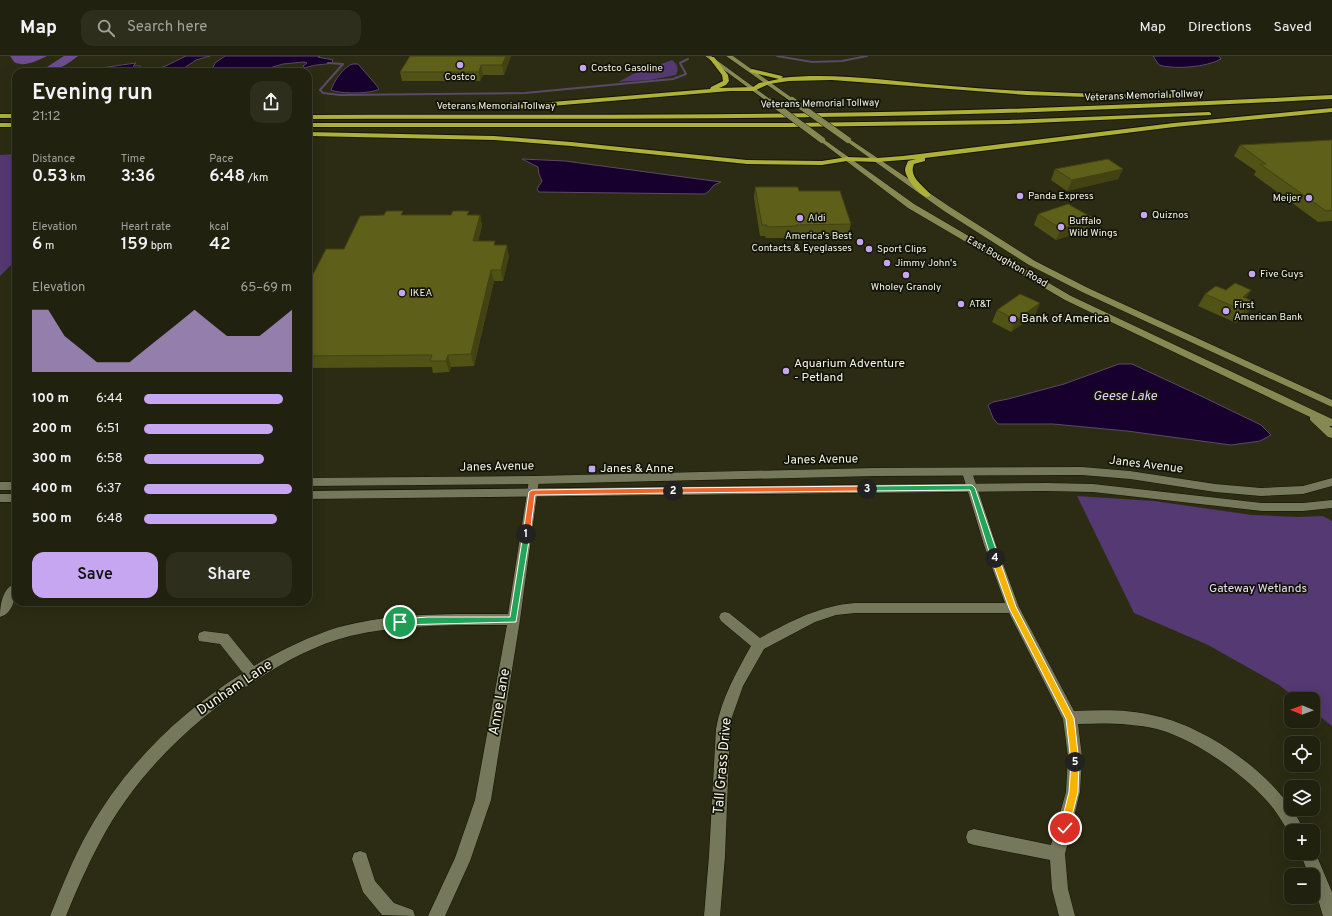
<!DOCTYPE html>
<meta charset="utf-8">
<style>
body{margin:0;font-family:Overpass,sans-serif;background:#2d2e1c;color:#f1f3f6;height:100vh;display:flex;flex-direction:column;font-size:15px;white-space:nowrap}
*{box-sizing:border-box;margin:0}
p{font-size:13px;color:#a2a39e}
.icon{flex:none;width:22px;height:22px;fill:none;stroke:currentColor;stroke-width:2;stroke-linecap:round;stroke-linejoin:round}
.map{position:relative;flex:1;overflow:hidden}
.sheet{position:absolute;left:12px;top:12px;width:300px;height:538px;display:flex;flex-direction:column;background:#20210e;border-radius:12px;box-shadow:0 4px 16px #0002,0 0 0 1px #3d3e2e}
.sheet>*{flex:none}
.needle{width:26px;rotate:271deg}
.tools{position:absolute;left:1284px;top:636px;display:grid;gap:8px}
.tools a{display:grid;place-items:center;width:36px;height:36px;border-radius:8px;background:#20210e;box-shadow:0 4px 16px #0002,0 0 0 1px #3d3e2e;font-size:20px}
.pin{position:absolute;display:grid;place-items:center;width:34px;height:34px;color:#fff;margin:-17px;border:2px solid #fff;border-radius:50%;box-shadow:0 1px 4px #0007}
.km{position:absolute;width:20px;height:20px;margin:-10px;border-radius:50%;background:#222;color:#fff;font-size:11px;line-height:20px;text-align:center}
.round{display:grid;place-items:center;flex:none;width:42px;height:42px;border-radius:12px;background:#2d2e1c}
.summary{display:flex;align-items:center;justify-content:space-between;height:68px;padding:0 20px}
h1{font-size:22px;font-weight:600;line-height:30px}
.metrics{display:grid;grid-template-columns:repeat(3,1fr);gap:6px;height:68px;padding:4px 20px}
.metrics div{display:grid;align-content:center}
.metrics b{font-size:17px;font-weight:600}
.metrics small{font-size:11px;font-weight:400}
.metrics p{font-size:11px}
.chart{height:112px;padding:8px 20px}
.chart p{display:flex;justify-content:space-between}
.chart svg{width:100%;height:72px;margin-top:4px;fill:#c6a6f0;opacity:.7}
.action{display:flex;gap:8px;margin-top:auto;padding:8px 20px}
.action a{flex:1;height:46px;border-radius:12px;background:#c6a6f0;color:#111;font-size:16px;font-weight:600;line-height:46px;text-align:center}
.action a+a{background:#2d2e1c;color:#f1f3f6}
ul{padding:0 20px;list-style:none;font-size:13px}
li{display:grid;grid-template-columns:64px 48px 1fr;align-items:center;height:30px}
li i{height:10px;border-radius:5px;background:#c6a6f0}
header{display:flex;align-items:center;gap:24px;box-sizing:border-box;height:56px;padding:0 20px;background:#20210e;border-bottom:1px solid #3d3e2e}
header strong{font-size:19px}
nav{display:flex;gap:22px;margin-inline-start:auto;font-size:14px}
.search{width:280px;height:36px;background:#2d2e1c;display:flex;align-items:center;gap:10px;box-sizing:border-box;padding:0 14px;border-radius:12px;color:#a2a39e;font-size:15px}
.map>svg:first-child{display:block}
.green{fill:#543972}
.forest{fill:#6e4d93}
.water{fill:#18002e;stroke:#5a4a65}
.lines{fill:none;stroke-linecap:round;stroke-linejoin:round}
.stream{stroke:#5a4a65;stroke-width:2}
.minor-casing{stroke:#141400;stroke-width:1}
.tertiary-casing{stroke:#141400;stroke-width:1}
.secondary-casing{stroke:#141400;stroke-width:1}
.motorway-casing{stroke:#141400;stroke-width:2}
.minor{fill:#76785c;fill-rule:evenodd}
.tertiary{fill:#76785c;fill-rule:evenodd}
.secondary{fill:#868952;fill-rule:evenodd}
.motorway{fill:#adb039;fill-rule:evenodd}
.secondary-bridge-casing{stroke:#141400;stroke-width:7;stroke-linecap:butt}
.secondary-bridge{stroke:#868952;stroke-width:6}
.wall{fill:#515216}
.shaded-wall{fill:#424212}
.building{fill:#5e5f19;stroke:#424212}
.split-1{fill:#22a559;stroke:#fff}
.split-2{fill:#f0652b;stroke:#fff}
.split-3{fill:#f0652b;stroke:#fff}
.split-4{fill:#22a559;stroke:#fff}
.split-5{fill:#f5b400;stroke:#fff}
.split-6{fill:#f5b400;stroke:#fff}
.poi-dot{fill:#c6a6f0;stroke:#131409;stroke-width:1.5}
.labels{text-anchor:middle;dominant-baseline:central;stroke-width:3.5;stroke-linejoin:round;paint-order:stroke}
.far-poi-label{font-size:10px;fill:#f4f5e6;stroke:#131409;text-anchor:start}
.far-street-label{font-size:10px;fill:#f4f5e6;stroke:#131409}
.poi-label{font-size:12px;fill:#f4f5e6;stroke:#131409;text-anchor:start}
.street-label{font-size:12px;fill:#f4f5e6;stroke:#131409}
.park-label{font-size:12px;fill:#e6def2;stroke:#131409}
.water-label{font-size:13px;font-style:italic;fill:#e0cff7;stroke:#131409}
.near-street-label{font-size:14px;fill:#f4f5e6;stroke:#131409}
</style>
<header>
<strong>Map</strong>
<div class="search"><svg class="icon" aria-label="search" viewBox="0 0 24 24"><circle cx="10" cy="10" r="6"/><path d="M15 15l6 6"/></svg>Search here</div>
<nav><a>Map</a><a>Directions</a><a>Saved</a></nav>
</header>
<div class="map">
<svg width="1332" height="860" viewBox="0 0 1332 860">
<rect width="100%" height="100%" fill="#2b2c13"/>
<g class="green">
<path d="M672,4c6,5 7,9 4,15l-26,5 -32,2 15,-8z"/>
<path d="M16,98v106l-16,16v-121z"/>
<path d="M1077,440l77,5 98,14 46,2 25,-1 9,5v205l-19,-15v-12h-16l-18,-14 -71,-40 -74,-32z"/>
</g>
<g class="forest">
<path d="M10,0h37c-8,4 -22,11 -31,7 -3,-1 -4,-5 -6,-7z"/>
<path d="M64,0h14c-18,14 -25,16 -47,16l16,-5z"/>
</g>
<g class="water">
<path d="M186,0h24l-14,4 -18,12h-105l63,-9 -3,3h7l3,3 -1,2c16,1 31,-9 44,-15z"/>
<path d="M225,0h95l-2,1 15,3 -1,3c-9,2 -17,1 -27,5l-2,-2 4,-3 -3,-1 -21,2 -27,8h-45l4,-9z"/>
<path d="M1153,0h66l2,3c-14,8 -46,11 -62,6z"/>
<path d="M353,8h5l19,22 2,3c-7,5 -40,5 -48,1 3,-9 13,-24 22,-26z"/>
<path d="M522,103l43,2 156,21 -7,3 -5,6 -4,3 -166,-2 -2,-3 5,-8 -3,-7 -1,-7z"/>
<path d="M1119,308h13l69,32 60,29 10,10 -11,6 -29,4 -104,-14 -74,-7h-55l-5,-6 -5,-13 5,-3 15,-3 56,-15z"/>
</g>
<g class="lines">
<g class="stream">
<path d="M777,0l35,6 30,-1 25,-5"/>
<path d="M328,7l15,1 -23,26 3,3 17,2 185,-2 148,-14 13,-5 -6,-11 8,-4"/>
</g>
<g class="minor-casing">
<g id="minor">
<path d="M967,412l4,1 1,3 24,73 23,62 55,104c28,-1 55,-2 82,5 54,12 127,64 148,115h-13v5c-6,-9 -11,-19 -18,-28 -26,-32 -76,-68 -116,-79 -26,-6 -53,-6 -79,-5l4,33 -2,35 -15,62 3,35 7,27h-16l-7,-27 -2,-29 -76,-15 -6,-2 -2,-6 2,-6 6,-2 77,16 15,-53 2,-35 -5,-38 -54,-106h-154l-19,2 -21,7 -51,27 -21,37 -11,31 -2,12 -5,127 -5,60h-16l5,-60 7,-127c5,-30 20,-56 35,-83l-30,-25 -2,-4 2,-4 4,-1 4,1 31,25c31,-17 59,-32 95,-35h150l-21,-58 -22,-73 1,-3z"/>
<path d="M534,420l4,1 1,3 -19,140 -29,180 -21,61 -25,55h-17l27,-58 20,-58 32,-175c-52,0 -106,-1 -157,11 -33,8 -64,25 -92,43 -65,40 -122,95 -158,163 -13,24 -24,49 -34,74h-16c12,-29 23,-58 39,-86 36,-64 91,-118 154,-157l-23,-29 -21,-3 -1,-4 1,-4 5,-2 24,3 26,32c27,-16 56,-30 85,-39 55,-15 114,-13 169,-13l21,-134 1,-3z"/>
<path d="M16,527c0,12 -2,30 -16,34 0,-12 2,-29 16,-34z"/>
<path d="M1313,791l19,45v24h-9l-10,-33v-8h-4l-9,-22h13z"/>
<path d="M360,795l6,2 9,28 19,22 19,7 2,6 -33,-1 -19,-23 -11,-33 2,-6z"/>
</g>
</g>
<g class="tertiary-casing">
<g id="tertiary">
<path d="M1082,411l48,4 85,13 46,4 42,-2 29,-8v8l-29,8 -42,2 -46,-4 -85,-13 -48,-4 -207,1 -341,8 -226,2v-8l226,-2 341,-8z"/>
<rect x="0" y="426" width="16" height="8"/>
<path d="M1047,427l46,1 169,19h41l29,-3v8l-29,3h-41l-169,-19 -46,-1 -739,8v-8z"/>
<rect x="0" y="438" width="16" height="8"/>
</g>
</g>
<g class="secondary-casing">
<g id="secondary">
<path d="M705,0h6l63,46 -5,1z"/>
<path d="M726,0h7l62,44 -5,1z"/>
<path d="M822,82l92,66 157,92 261,123v7h-3l3,2v10l-4,-1 -18,-17v-3l-245,-117 -157,-92 -88,-67 -1,-1z"/>
<path d="M848,82l102,69 85,54 53,27 244,112v7l-250,-115 -53,-27 -85,-54 -98,-70 -1,-1z"/>
</g>
</g>
<g class="motorway-casing">
<g id="motorway">
<path d="M710,1h4l14,18 1,6 -3,4 -7,3 34,-1 6,-4 20,-4 -29,-7 -1,-1 3,-2 30,7 1,1 -2,1c53,-6 106,3 158,7 78,7 157,10 236,9l3,2 -3,2h-59l-89,-3 -195,-15 -43,1 -20,3 -15,7h-24l-215,18 -62,1 -3,-2 3,-2 62,-1 195,-16 1,-2 12,-6 -1,-6 -13,-17z"/>
<path d="M1332,39v4c-171,9 -343,16 -514,18 -170,3 -340,1 -510,2v-4c170,-1 340,1 510,-2 171,-2 343,-9 514,-18z"/>
<path d="M1332,52v4l-158,15 -249,31v3l-11,3c-6,13 10,22 17,31l-4,2c-8,-2 -21,-18 -22,-27 0,-3 2,-6 3,-9l8,-2 -39,3 -30,-1 -25,4 -75,-1 -176,-18 -77,-6 -186,-4v-4l186,4 77,6 176,18 75,1 25,-4 30,1 26,-2 271,-33z"/>
<path d="M1209,56l2,1v2l-203,9 -217,3h-483v-4h483l217,-3z"/>
<rect x="0" y="58" width="16" height="4"/>
<rect x="0" y="67" width="16" height="4"/>
</g>
</g>
<use href="#minor" class="minor"/>
<use href="#tertiary" class="tertiary"/>
<use href="#secondary" class="secondary"/>
<use href="#motorway" class="motorway"/>
<g class="secondary-bridge-casing">
<g id="secondary-bridge">
<path d="M792,44l56,40"/>
<path d="M771,46l51,38"/>
</g>
</g>
<use href="#secondary-bridge" class="secondary-bridge"/>
</g>
<g class="wall">
<path d="M511,0l-7,19h-21l-3,6h-78l-2,-9z"/>
<path d="M1332,84v81l-14,1 -64,-47 2,-4 -22,-15 6,-11z"/>
<path d="M1055,113h68l-5,10 -51,12 -16,-11z"/>
<path d="M755,131l44,4 52,33 -3,12h-53v2h-29l-1,-2h-5l-6,-38z"/>
<path d="M1038,158l50,16 -32,10 -22,-15z"/>
<path d="M470,159h10l2,11 -4,15 17,4 14,11 -6,25h-9l-20,85 -23,1 -2,5 -16,1 -1,-6 -124,1v-84l36,-35z"/>
<path d="M1251,234l-5,8 9,4 -8,12 -11,9 -38,-17 7,-12z"/>
<path d="M1040,247l-5,12 -24,17 -19,-10 5,-12z"/>
</g>
<g class="shaded-wall">
<path d="M506,0h5l-7,19 -2,-10z"/>
<path d="M481,9l2,10 -3,6 -1,-9z"/>
<path d="M1123,113l-5,10 -51,12 5,-11z"/>
<path d="M480,159l2,11 -7,27 -2,-12z"/>
<path d="M1093,162l-5,12 -32,10 5,-11z"/>
<path d="M507,189l2,11 -6,25 -2,-11z"/>
<path d="M491,214l3,11 -20,85 -3,-12z"/>
<path d="M1251,234l-7,11 -9,8 8,-12z"/>
<path d="M1255,246l-8,12 -11,9 8,-12z"/>
<path d="M1040,247l-5,12 -24,17 5,-12z"/>
<path d="M448,299l3,12 -2,5 -3,-11z"/>
</g>
<g class="building">
<path d="M410,0h96l-4,9h-21l-2,7h-79z"/>
<path d="M1332,84v70l-6,1 -66,-47h6l-26,-19z"/>
<path d="M1108,103l15,10 -51,11 -17,-11z"/>
<path d="M755,131h43l1,4h41l11,33 -55,1 1,1 -30,1v-2h-5z"/>
<path d="M1068,148l25,14 -32,11 -23,-15z"/>
<path d="M386,155h17l-2,4h50l2,-4h16l-2,4h13l-7,26h22l-1,4h13l-6,25h-10l-20,84 -23,1 -2,6h-16l2,-6 -124,1v-72l18,-35h18l16,-33 24,-1z"/>
<path d="M1235,227l16,7 -8,7 12,5 -11,9 -39,-17 11,-8 10,4z"/>
<path d="M1020,238l20,9 -24,17 -19,-10z"/>
</g>
<path class="split-1" d="M526,475l4,3 -14,88 -119,3v-5l3,-1 28,-2h82l13,-83z"/>
<path class="split-2" d="M673,432l4,3 -4,2 -138,2 -5,39 -4,2 -3,-2 6,-42 3,-2z"/>
<path class="split-3" d="M867,430l3,3 -3,2 -194,2 -3,-2 3,-3z"/>
<path class="split-4" d="M972,429l3,3 24,70 -4,3 -4,-3 -21,-68 -103,1 -4,-2 4,-3z"/>
<path class="split-5" d="M995,499l4,3 17,49 58,111 5,44 -1,3 -3,2 -3,-2 -1,-3 -5,-43 -57,-111 -18,-50z"/>
<path class="split-6" d="M1075,702l3,1 1,3 -1,30 -10,40 -3,1 -3,-1 -2,-4 9,-36 2,-30 1,-3z"/>
<g class="poi-dot">
<circle cx="460" cy="9" r="4"/>
<circle cx="583" cy="12" r="4"/>
<circle cx="1020" cy="140" r="4"/>
<circle cx="1309" cy="142" r="4"/>
<circle cx="1144" cy="159" r="4"/>
<circle cx="800" cy="162" r="4"/>
<circle cx="1061" cy="171" r="4"/>
<circle cx="860" cy="186" r="4"/>
<circle cx="869" cy="193" r="4"/>
<circle cx="887" cy="207" r="4"/>
<circle cx="1252" cy="218" r="4"/>
<circle cx="906" cy="219" r="4"/>
<circle cx="402" cy="237" r="4"/>
<circle cx="961" cy="248" r="4"/>
<circle cx="1226" cy="255" r="4"/>
<circle cx="1013" cy="263" r="4"/>
<circle cx="786" cy="315" r="4"/>
<rect x="588" y="409" width="8" height="8" rx="2"/>
</g>
<g class="labels">
<g class="far-poi-label">
<text x="591" y="12">Costco Gasoline</text>
<text x="460" y="21" text-anchor="middle">Costco</text>
<text x="1028" y="140">Panda Express</text>
<text x="1301" y="142" text-anchor="end">Meijer</text>
<text x="1152" y="159">Quiznos</text>
<text x="808" y="162">Aldi</text>
<text x="1069" y="165">Buffalo<tspan x="1069" dy="12">Wild Wings</tspan></text>
<text x="852" y="180" text-anchor="end">America's Best<tspan x="852" dy="12">Contacts &amp; Eyeglasses</tspan></text>
<text x="877" y="193">Sport Clips</text>
<text x="895" y="207">Jimmy John's</text>
<text x="1260" y="218">Five Guys</text>
<text x="906" y="231" text-anchor="middle">Wholey Granoly</text>
<text x="410" y="237">IKEA</text>
<text x="969" y="248">AT&amp;T</text>
<text x="1234" y="249">First<tspan x="1234" dy="12">American Bank</tspan></text>
</g>
<g class="far-street-label">
<text transform="translate(1144 40) rotate(-2)">Veterans Memorial Tollway</text>
<text transform="translate(820 48) rotate(-1)">Veterans Memorial Tollway</text>
<text x="496" y="50">Veterans Memorial Tollway</text>
<text transform="translate(1007 206) rotate(30)">East Boughton Road</text>
</g>
<g class="poi-label">
<text x="1021" y="263">Bank of America</text>
<text x="794" y="308">Aquarium Adventure<tspan x="794" dy="14">- Petland</tspan></text>
<text x="600" y="413">Janes &amp; Anne</text>
</g>
<g class="street-label">
<text transform="translate(821 404) rotate(-1)">Janes Avenue</text>
<text transform="translate(1146 409) rotate(7)">Janes Avenue</text>
<text transform="translate(497 411) rotate(-1)">Janes Avenue</text>
</g>
<g class="park-label">
<text x="1258" y="533">Gateway Wetlands</text>
</g>
<g class="water-label">
<text x="1125" y="341">Geese Lake</text>
</g>
<g class="near-street-label">
<text transform="translate(235 632) rotate(-34)">Dunham Lane</text>
<text transform="translate(500 646) rotate(-80)">Anne Lane</text>
<text transform="translate(723 710) rotate(-85)">Tall Grass Drive</text>
</g>
</g>
</svg>
<div class="tools">
<a><svg class="needle" viewBox="-14 -14 28 28"><path d="M0-13l5 13h-10z" fill="#e53935"/><path d="M0 13l5-13h-10z" fill="#a2a39e"/></svg></a>
<a><svg class="icon" aria-label="locate" viewBox="0 0 24 24"><circle cx="12" cy="12" r="6"/><path d="M12 2v4M12 18v4M2 12h4M18 12h4"/></svg></a>
<a><svg class="icon" aria-label="layers" viewBox="0 0 24 24"><path d="M12 4l9 5-9 5-9-5zM3 14l9 5 9-5"/></svg></a>
<a>+</a>
<a>−</a>
</div>
<div class="pin" style="left:400px;top:566px;background:#1e9e55"><svg class="icon" aria-label="arrive" viewBox="0 0 24 24"><path d="M6 21V4h12l-3 4 3 4H6"/></svg></div>
<div class="pin" style="left:1065px;top:772px;background:#d93025"><svg class="icon" aria-label="check" viewBox="0 0 24 24"><path d="M5 12l5 5 9-10"/></svg></div>
<b class="km" style="left:526px;top:478px">1</b>
<b class="km" style="left:673px;top:435px">2</b>
<b class="km" style="left:867px;top:433px">3</b>
<b class="km" style="left:995px;top:502px">4</b>
<b class="km" style="left:1075px;top:706px">5</b>
<section class="sheet">
<div class="summary"><div><h1>Evening run</h1><p>21:12</p></div><a class="round"><svg class="icon" aria-label="share" viewBox="0 0 24 24"><path d="M12 15V3M7 8l5-5 5 5M5 13v7h14v-7"/></svg></a></div>
<div class="metrics">
<div><p>Distance</p><b>0.53<small> km</small></b></div>
<div><p>Time</p><b>3:36</b></div>
<div><p>Pace</p><b>6:48<small> /km</small></b></div>
</div>
<div class="metrics">
<div><p>Elevation</p><b>6<small> m</small></b></div>
<div><p>Heart rate</p><b>159<small> bpm</small></b></div>
<div><p>kcal</p><b>42</b></div>
</div>
<div class="chart"><p><span>Elevation</span>65–69 m</p>
<svg viewBox="0 0 160 44" preserveAspectRatio="none"><path d="M0 44V6L10 6L20 22L30 30L40 38L50 38L60 38L70 30L80 22L90 14L100 6L110 14L120 22L130 22L140 22L150 14L160 6V44z"/></svg>
</div>
<ul>
<li><b>100 m</b>6:44<i style="width:94%"></i></li>
<li><b>200 m</b>6:51<i style="width:87%"></i></li>
<li><b>300 m</b>6:58<i style="width:81%"></i></li>
<li><b>400 m</b>6:37<i style="width:100%"></i></li>
<li><b>500 m</b>6:48<i style="width:90%"></i></li>
</ul>
<div class="action"><a>Save</a><a>Share</a></div>
</section>
</div>
